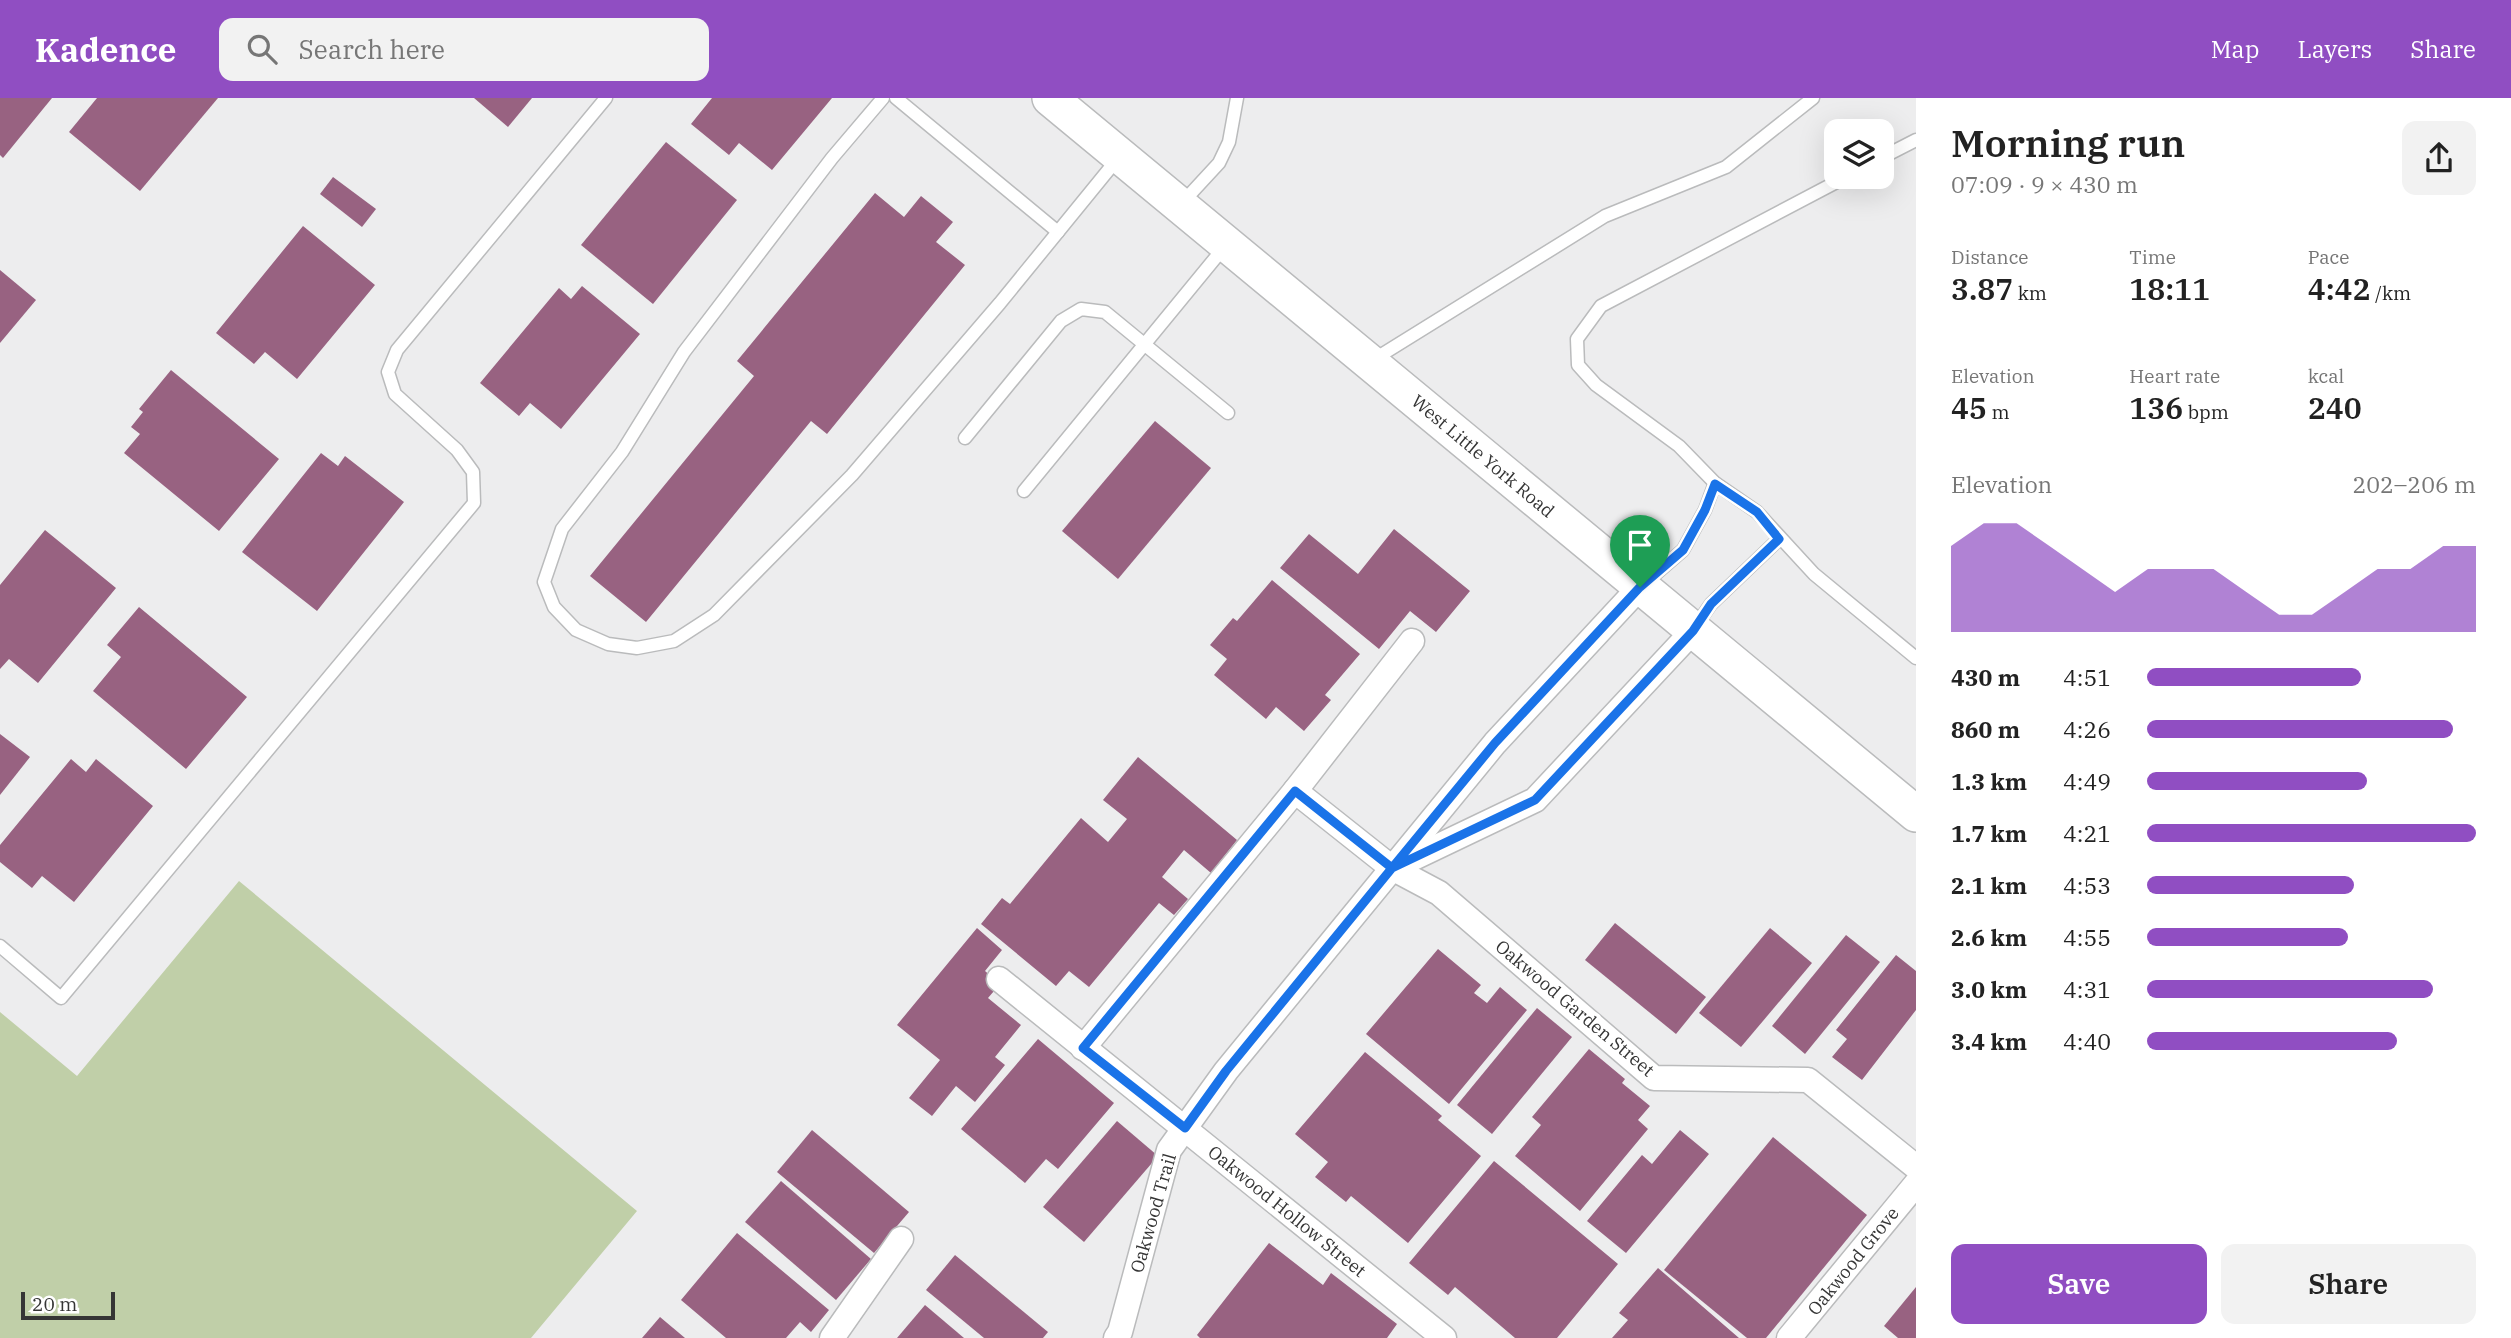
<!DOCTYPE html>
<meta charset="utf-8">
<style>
body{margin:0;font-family:"IBM Plex Serif",serif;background:#f2f2f2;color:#222;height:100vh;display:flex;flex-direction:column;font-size:26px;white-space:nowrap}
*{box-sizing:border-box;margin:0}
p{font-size:23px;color:#767676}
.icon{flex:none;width:38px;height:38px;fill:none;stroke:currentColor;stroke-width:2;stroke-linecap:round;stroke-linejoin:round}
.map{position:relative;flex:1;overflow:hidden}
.sheet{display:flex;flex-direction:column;background:#fff;width:595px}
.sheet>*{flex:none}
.fabs{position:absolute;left:1824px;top:21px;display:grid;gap:14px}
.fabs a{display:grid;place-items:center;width:70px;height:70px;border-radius:14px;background:#fff;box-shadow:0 7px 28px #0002;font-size:35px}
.scale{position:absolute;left:21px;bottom:18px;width:94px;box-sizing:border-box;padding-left:7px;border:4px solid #353535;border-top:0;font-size:19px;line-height:24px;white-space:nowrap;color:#353535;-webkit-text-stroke:5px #fff;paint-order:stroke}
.pin{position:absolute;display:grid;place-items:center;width:60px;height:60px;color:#fff;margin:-72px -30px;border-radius:50% 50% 50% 0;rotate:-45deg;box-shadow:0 0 7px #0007}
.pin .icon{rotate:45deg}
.round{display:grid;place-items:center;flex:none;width:74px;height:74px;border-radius:14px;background:#f2f2f2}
.headline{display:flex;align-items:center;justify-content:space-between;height:119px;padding:0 35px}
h1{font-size:38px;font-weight:600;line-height:52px}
.metrics{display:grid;grid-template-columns:repeat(3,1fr);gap:10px;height:119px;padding:7px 35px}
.metrics div{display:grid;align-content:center}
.metrics b{font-size:30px;font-weight:600}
.metrics small{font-size:19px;font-weight:400}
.metrics p{font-size:19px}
.chart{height:196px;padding:14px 35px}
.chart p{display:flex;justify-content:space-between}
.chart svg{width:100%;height:126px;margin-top:7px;fill:#904ec2;opacity:.7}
.button{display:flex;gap:14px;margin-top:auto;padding:14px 35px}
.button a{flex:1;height:80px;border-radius:14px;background:#904ec2;color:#fff;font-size:28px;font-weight:600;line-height:80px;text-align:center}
.button a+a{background:#f2f2f2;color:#222}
ul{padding:0 35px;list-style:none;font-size:23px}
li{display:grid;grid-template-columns:112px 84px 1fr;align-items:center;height:52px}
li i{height:18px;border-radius:9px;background:#904ec2}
header{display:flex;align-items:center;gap:42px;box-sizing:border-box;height:98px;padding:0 35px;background:#904ec2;color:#fff}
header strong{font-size:33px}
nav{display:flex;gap:38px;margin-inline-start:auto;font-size:24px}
.search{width:490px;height:63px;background:#f2f2f2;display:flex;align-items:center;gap:18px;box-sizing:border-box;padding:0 24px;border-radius:14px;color:#767676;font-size:26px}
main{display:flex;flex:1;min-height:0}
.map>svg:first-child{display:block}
.green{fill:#c0cfa8}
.building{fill:#986281}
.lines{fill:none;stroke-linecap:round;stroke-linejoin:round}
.service-casing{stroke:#babbbc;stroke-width:15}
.minor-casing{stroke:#babbbc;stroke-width:27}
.secondary-casing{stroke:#babbbc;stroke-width:38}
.service{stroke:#fff;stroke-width:12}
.minor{stroke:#fff;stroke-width:24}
.secondary{stroke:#fff;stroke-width:35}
.route-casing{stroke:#fff;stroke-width:14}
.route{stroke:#1a73e8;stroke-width:9}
.labels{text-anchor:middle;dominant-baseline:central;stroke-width:7;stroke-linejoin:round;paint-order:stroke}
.street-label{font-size:18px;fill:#353535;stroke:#fff}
</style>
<header>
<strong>Kadence</strong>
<div class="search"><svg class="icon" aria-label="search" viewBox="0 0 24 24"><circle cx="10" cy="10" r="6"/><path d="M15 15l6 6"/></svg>Search here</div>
<nav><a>Map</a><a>Layers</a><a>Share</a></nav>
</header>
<main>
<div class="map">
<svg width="1916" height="1240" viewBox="0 0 1916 1240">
<rect width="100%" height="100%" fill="#ededee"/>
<path class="green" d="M239,783l398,330 -106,127h-531v-326l77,64z"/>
<g class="building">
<path d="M0,0h52l-49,60 -3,-3z"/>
<path d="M97,0h121l-78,93 -71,-59z"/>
<path d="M474,0h58l-24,29z"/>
<path d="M712,0h120l-60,72 -33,-27 -10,12 -38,-31z"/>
<path d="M666,44l71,58 -84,104 -72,-59z"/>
<path d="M333,79l43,32 -14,18 -42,-33z"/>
<path d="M875,95l29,24 17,-21 32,26 -17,20 29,23 -138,169 -16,-13 -165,201 -56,-46 164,-200 -17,-15z"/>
<path d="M303,128l72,59 -78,94 -32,-27 -11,12 -38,-31z"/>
<path d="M0,172l36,30 -36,43z"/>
<path d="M582,188l58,48 -79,95 -31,-26 -11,13 -39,-33 79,-95 12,11z"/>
<path d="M171,272l108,89 -60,72 -95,-78 16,-19 -9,-7 12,-15 -4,-3z"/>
<path d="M1155,323l56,47 -93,111 -56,-48z"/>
<path d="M321,355l17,13 7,-10 59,46 -87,109 -75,-59z"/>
<path d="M1394,431l76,62 -34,41 -26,-21 -31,38 -99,-81 29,-34 49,40z"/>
<path d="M45,432l71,58 -78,95 -29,-24 -9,10v-84z"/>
<path d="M1272,482l88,74 -35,41 6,5 -27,31 -28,-24 -10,12 -52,-44 13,-16 -17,-14 23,-27 4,3z"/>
<path d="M139,509l108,90 -61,72 -93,-78 28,-34 -14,-12z"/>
<path d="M0,636l30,23 -30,38z"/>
<path d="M1138,659l99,83 -26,33 -27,-23 -22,27 26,22 -14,16 -15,-12 -70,84 -20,-16 -13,15 -75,-62 21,-26 8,6 71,-86 27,24 19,-23 -24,-19z"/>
<path d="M71,661l15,13 10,-13 57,47 -79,96 -32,-26 -10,12 -32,-26v-17z"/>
<path d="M1615,825l91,74 -30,37 -91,-74z"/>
<path d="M977,830l25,22 -17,21 15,13 -12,14 33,27 -26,32 10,8 -30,37 -19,-16 -24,30 -23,-18 31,-38 -43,-35z"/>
<path d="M1770,830l42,35 -71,84 -42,-34z"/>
<path d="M1846,837l34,27 -75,92 -33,-28z"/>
<path d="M1438,851l43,36 -7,8 13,10 13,-16 27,23 -78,94 -83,-70z"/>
<path d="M1896,857l20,16v39l-54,70 -30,-23 15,-18 -11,-9z"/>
<path d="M1537,910l35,29 -80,97 -35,-29z"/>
<path d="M1038,941l76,64 -56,66 -12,-10 -21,24 -64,-54z"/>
<path d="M1589,951l36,30 -3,4 28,23 -12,14 10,9 -68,82 -65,-55 26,-31 -9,-8z"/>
<path d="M1365,954l77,64 -4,4 43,36 -73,87 -57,-47 -5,6 -31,-25 13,-15 -33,-28z"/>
<path d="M1117,1023l41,35 -74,86 -41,-35z"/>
<path d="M812,1032l97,82 -35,41 -97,-81z"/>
<path d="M1680,1032l29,24 -83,99 -39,-32 55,-66 10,9z"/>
<path d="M1773,1039l94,78 -101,123h-19l-83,-68z"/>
<path d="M1494,1063l124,103 -61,74h-42l-60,-51 -7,8 -39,-32z"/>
<path d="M781,1083l90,78 -35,41 -91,-78z"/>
<path d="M737,1135l92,77 -18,22 -11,-10 -14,16h-60l-45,-38z"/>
<path d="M1269,1145l54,42 8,-12 66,51 -10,14h-187l-3,-3z"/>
<path d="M955,1157l93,77 -5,6h-59l-58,-48z"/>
<path d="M1658,1170l81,70h-127l16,-18 -9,-7z"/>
<path d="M1916,1189v51h-18l-14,-12z"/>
<path d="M925,1207l39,33h-67z"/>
<path d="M660,1219l25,21h-43z"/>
</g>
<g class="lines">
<g class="service-casing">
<g id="service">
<path d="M883,0l-51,60 -148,194 -62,100 -60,77 -18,53 10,25 22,23 32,14 29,4 37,-7 40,-26 138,-140 148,-172 119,-146"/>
<path d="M896,0l162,134"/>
<path d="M1881,60l35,-18"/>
<path d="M1846,79l-245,129 -24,33 1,26 18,20 83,61 36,37 42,29 57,62 102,84"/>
<path d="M1182,105l37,-40 10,-21 8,-44"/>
<path d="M1373,262l232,-144 121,-49 87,-69"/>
<path d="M965,340l96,-117 20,-12 24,3 123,101"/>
<path d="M1024,393l202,-246"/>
<path d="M1644,486l39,-34 22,-40 10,-27"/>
<path d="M1695,529l16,-23 68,-65"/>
<path d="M0,848l61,52 413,-495 -1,-31 -16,-22 -62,-56 -7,-22 9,-22 209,-252"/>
</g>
</g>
<g class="minor-casing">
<g id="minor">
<path d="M1295,693l97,77 47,25 215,185 154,2 108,87"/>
<path d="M1399,767l136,-65 158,-169"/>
<path d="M999,881l445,359"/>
<path d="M1083,950l212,-257 117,-150"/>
<path d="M832,1240l69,-99"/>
<path d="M1116,1240l4,-6 49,-182 57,-79 269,-328 145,-156"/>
<path d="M1789,1240l127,-154"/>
</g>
</g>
<g class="secondary-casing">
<path id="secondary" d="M1050,0l866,716"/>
</g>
<use href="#service" class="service"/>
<use href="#minor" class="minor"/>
<use href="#secondary" class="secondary"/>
</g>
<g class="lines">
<g class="route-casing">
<path id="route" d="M1640,489l-145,156 -103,125 -97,-77 -212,257 102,80 41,-57 166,-203 143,-68 158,-169 18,-27 68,-65 -22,-27 -42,-28 -10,26 -22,40 -43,37"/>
</g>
<use href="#route" class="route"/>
</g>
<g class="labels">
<g class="street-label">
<text transform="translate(1483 358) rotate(40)">West Little York Road</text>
<text transform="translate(1575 910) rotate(40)">Oakwood Garden Street</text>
<text transform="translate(1287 1113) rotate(39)">Oakwood Hollow Street</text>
<text transform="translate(1153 1115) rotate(-74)">Oakwood Trail</text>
<text transform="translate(1853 1163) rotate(-51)">Oakwood Grove</text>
</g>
</g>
</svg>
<div class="fabs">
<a><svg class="icon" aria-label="layers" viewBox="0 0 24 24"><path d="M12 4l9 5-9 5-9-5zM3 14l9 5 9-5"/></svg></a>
</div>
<div class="scale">20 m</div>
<div class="pin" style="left:1640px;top:489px;background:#1e9e55"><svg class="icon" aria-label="arrive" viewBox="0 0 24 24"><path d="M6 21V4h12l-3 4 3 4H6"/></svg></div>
</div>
<section class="sheet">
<div class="headline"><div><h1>Morning run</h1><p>07:09 · 9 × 430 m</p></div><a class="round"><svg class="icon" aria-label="share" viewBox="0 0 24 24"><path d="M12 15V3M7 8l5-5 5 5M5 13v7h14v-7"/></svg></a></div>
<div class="metrics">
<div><p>Distance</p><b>3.87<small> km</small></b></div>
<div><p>Time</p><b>18:11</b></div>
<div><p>Pace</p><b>4:42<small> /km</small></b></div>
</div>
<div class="metrics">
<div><p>Elevation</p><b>45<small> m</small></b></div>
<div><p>Heart rate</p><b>136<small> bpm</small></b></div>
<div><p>kcal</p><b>240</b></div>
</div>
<div class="chart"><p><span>Elevation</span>202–206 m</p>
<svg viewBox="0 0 160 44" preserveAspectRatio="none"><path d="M0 44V14L10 6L20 6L30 14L40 22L50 30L60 22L70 22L80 22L90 30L100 38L110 38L120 30L130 22L140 22L150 14L160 14V44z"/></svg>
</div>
<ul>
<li><b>430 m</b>4:51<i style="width:65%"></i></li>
<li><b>860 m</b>4:26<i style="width:93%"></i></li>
<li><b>1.3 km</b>4:49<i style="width:67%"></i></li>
<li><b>1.7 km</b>4:21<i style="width:100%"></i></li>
<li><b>2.1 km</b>4:53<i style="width:63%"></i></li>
<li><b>2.6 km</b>4:55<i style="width:61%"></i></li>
<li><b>3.0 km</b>4:31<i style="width:87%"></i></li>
<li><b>3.4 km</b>4:40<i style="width:76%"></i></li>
</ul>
<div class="button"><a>Save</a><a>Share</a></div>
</section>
</main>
